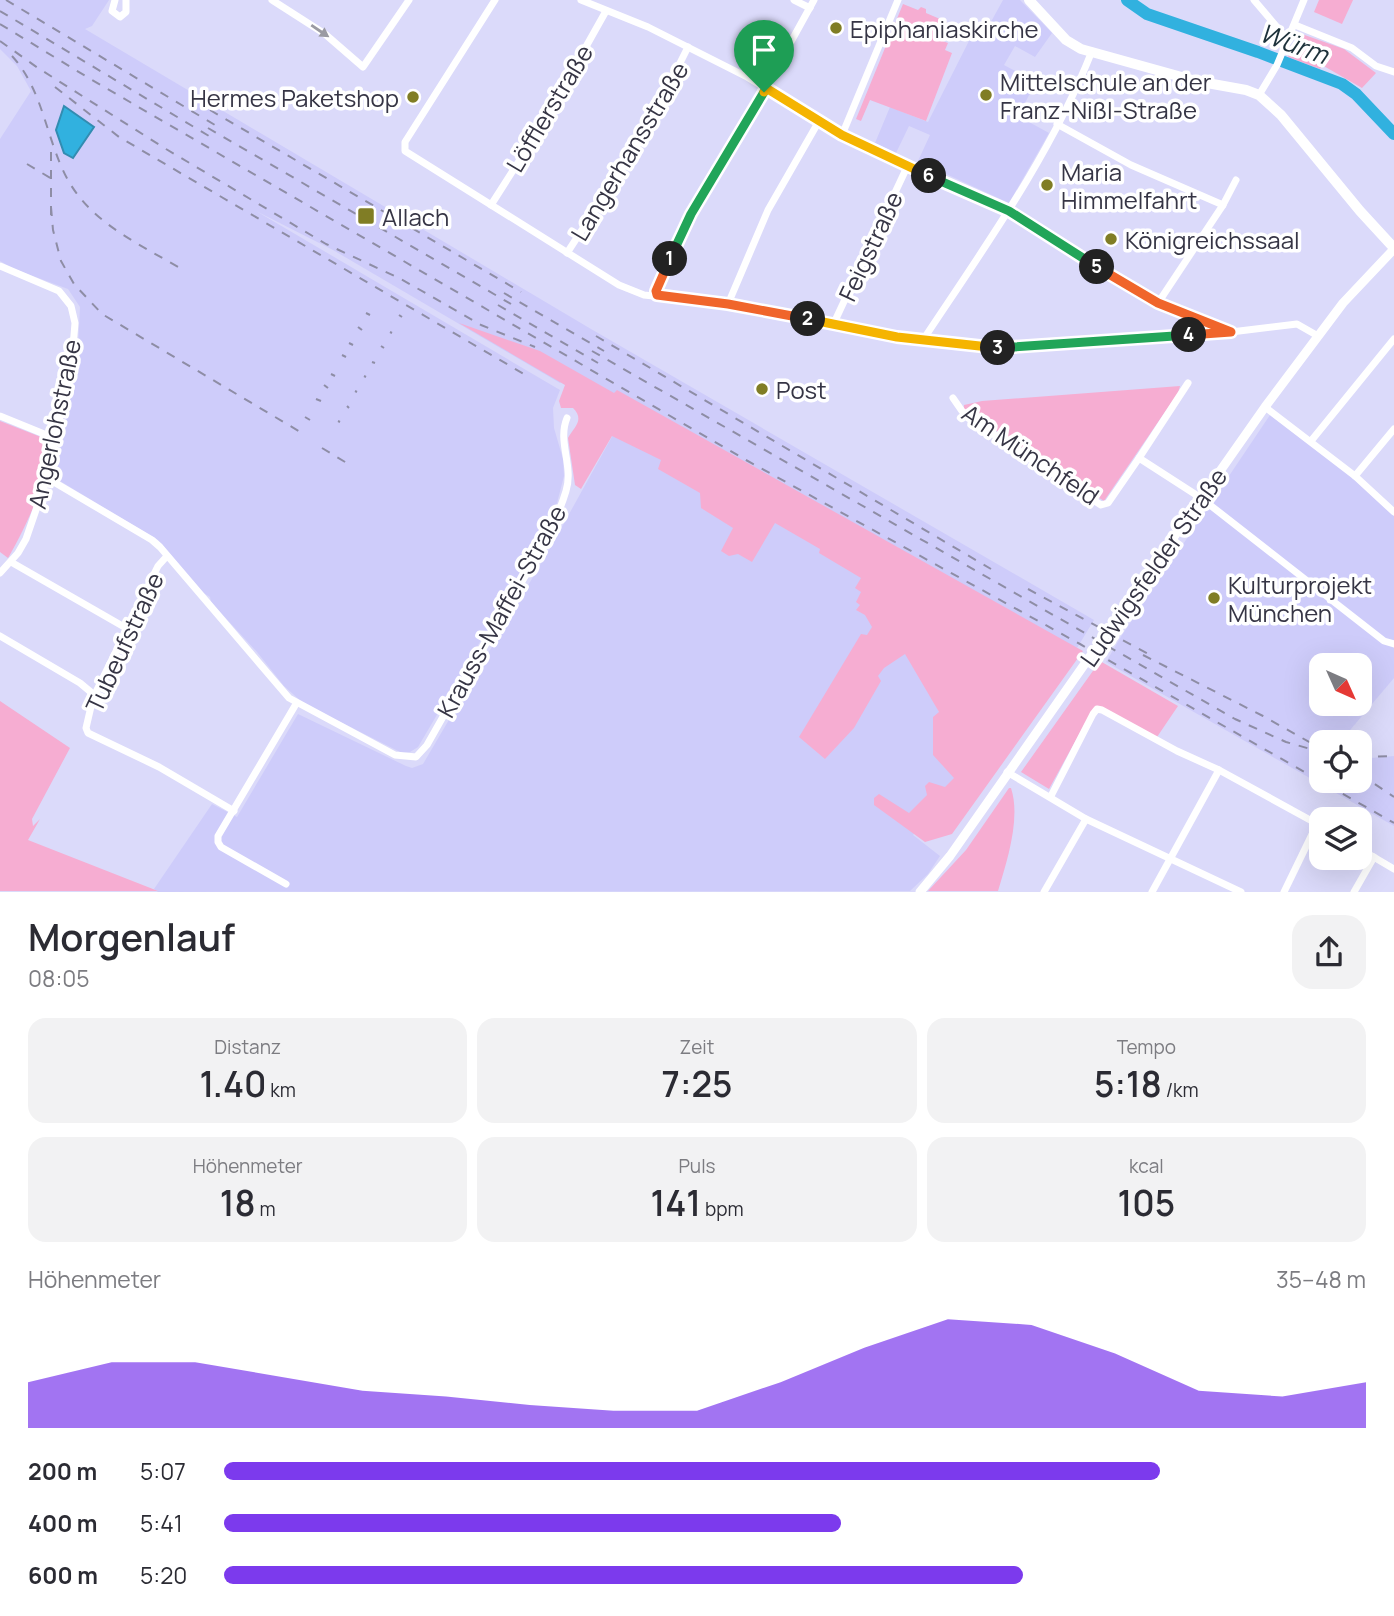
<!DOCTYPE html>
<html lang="de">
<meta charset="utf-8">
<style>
body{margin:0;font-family:Manrope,sans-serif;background:#f2f2f3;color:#2b2b33;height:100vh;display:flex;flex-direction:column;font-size:26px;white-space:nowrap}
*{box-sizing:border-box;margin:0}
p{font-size:23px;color:#7c7c81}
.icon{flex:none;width:38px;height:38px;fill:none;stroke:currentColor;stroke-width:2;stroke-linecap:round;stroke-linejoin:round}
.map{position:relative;height:892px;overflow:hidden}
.panel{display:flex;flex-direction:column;background:#fff;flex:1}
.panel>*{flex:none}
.needle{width:46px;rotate:135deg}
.buttons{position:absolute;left:1309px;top:653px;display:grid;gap:14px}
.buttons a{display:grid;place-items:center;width:63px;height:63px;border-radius:14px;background:#fff;box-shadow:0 7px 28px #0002;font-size:35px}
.pin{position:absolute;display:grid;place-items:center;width:60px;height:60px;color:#fff;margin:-72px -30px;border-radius:50% 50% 50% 0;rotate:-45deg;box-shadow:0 0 7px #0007}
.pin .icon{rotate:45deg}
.km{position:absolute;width:35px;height:35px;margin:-18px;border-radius:50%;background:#222;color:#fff;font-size:19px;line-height:35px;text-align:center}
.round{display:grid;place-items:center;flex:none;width:74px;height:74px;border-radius:21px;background:#f2f2f3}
.summary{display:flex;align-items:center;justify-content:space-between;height:119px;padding:0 28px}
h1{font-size:38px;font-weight:600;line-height:52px}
.figures{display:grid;grid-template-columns:repeat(3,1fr);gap:10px;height:119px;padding:7px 28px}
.figures div{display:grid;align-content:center;border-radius:18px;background:#f2f2f3;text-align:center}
.figures b{font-size:35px;font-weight:600}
.figures small{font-size:19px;font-weight:400}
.figures p{font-size:19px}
.chart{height:196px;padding:14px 28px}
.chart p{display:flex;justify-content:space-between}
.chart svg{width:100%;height:126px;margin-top:7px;fill:#7c3aed;opacity:.7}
ul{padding:0 28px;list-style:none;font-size:23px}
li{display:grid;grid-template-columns:112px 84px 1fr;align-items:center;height:52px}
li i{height:18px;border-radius:9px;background:#7c3aed}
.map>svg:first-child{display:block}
.built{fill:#ceccfa;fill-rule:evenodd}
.green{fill:#f6add2}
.water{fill:#31b1df;stroke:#328cb1;stroke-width:2}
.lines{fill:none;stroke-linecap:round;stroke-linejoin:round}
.river{stroke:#31b1df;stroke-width:12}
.minor{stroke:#fff;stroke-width:7}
.tertiary{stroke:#fff;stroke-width:9}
.secondary{stroke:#fff;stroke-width:10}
.rail{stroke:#8e8da5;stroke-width:2;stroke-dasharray:9 9;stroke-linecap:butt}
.oneway{fill:#9a9aa2}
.split-1-casing{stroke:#fff;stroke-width:14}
.split-2-casing{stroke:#fff;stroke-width:14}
.split-3-casing{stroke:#fff;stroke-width:14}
.split-4-casing{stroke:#fff;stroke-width:14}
.split-5-casing{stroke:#fff;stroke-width:14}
.split-6-casing{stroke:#fff;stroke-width:14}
.split-7-casing{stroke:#fff;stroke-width:14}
.split-1{stroke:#22a559;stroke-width:9}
.split-2{stroke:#f0652b;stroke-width:9}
.split-3{stroke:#f5b400;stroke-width:9}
.split-4{stroke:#22a559;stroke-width:9}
.split-5{stroke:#f0652b;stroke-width:9}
.split-6{stroke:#22a559;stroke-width:9}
.split-7{stroke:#f5b400;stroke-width:9}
.poi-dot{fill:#807d25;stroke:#fff;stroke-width:2.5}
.labels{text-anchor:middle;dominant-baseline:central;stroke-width:7;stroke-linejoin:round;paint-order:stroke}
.poi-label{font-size:24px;fill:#363545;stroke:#fff;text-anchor:start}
.street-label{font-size:24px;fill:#363545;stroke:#fff}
.water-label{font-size:26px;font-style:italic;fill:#1d313a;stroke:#fff}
</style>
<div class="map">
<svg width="1394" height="892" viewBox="0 0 1394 892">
<rect width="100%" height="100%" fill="#dbdafa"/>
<g class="built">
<path d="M0,0h109l-17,26 -7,3 506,300 503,291 -17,28 -515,-267 -2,2 -227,-133 -77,-39 304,179 -7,18 1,20 9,31 1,17 -7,27 -16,35 -123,209 -8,5 -8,1 -99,-50 -19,-17 -27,-34 -46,-50 -1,-5 -8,-5 -44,-52 -103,-62 -4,-8 27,-122 2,-41 -12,-18 -54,-20 -14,-8v-122l31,-48 -14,-25 -17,-17z"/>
<path d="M1003,0h17l32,33 -17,24 -20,-11 -11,19 32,17 -18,34 31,17 -40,70 -91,-42 12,-26 -21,-9 -13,27 -21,-10 15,-36 38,15 45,-89 9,5z"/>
<path d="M1270,415l84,63 40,38v162l-54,64h-19v38h39v-21l34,-3v70l-288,-164 16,-27zM1321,665h39v39h-39z"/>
<path d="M614,433l255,139 72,144 23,63 -51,56 27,21 -12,18 -18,17 -752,1 -4,-3 58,-85 25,13 61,-103 108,52 6,2 11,-4 130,-221z"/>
</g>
<g class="green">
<path d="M1319,0h34l-11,24 -28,-12z"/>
<path d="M903,4l15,6 3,-3 5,2v4l21,9 -7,18 8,3 -3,7 7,3 -26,68 -56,-21 -9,21 -5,-2z"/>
<path d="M1299,33l45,16 32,24 -14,15 -40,-23 -2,4 -32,-12z"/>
<path d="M459,323l81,28 74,42 3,-3 466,261 -131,183 -27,8 -51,-37v-7l5,-4 30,19 18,-18 -2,-9 4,-4 16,5 9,-9 -21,-23v-38l6,-5 -34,-58 -21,14 -6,8 3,5 -27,47 -29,31 -26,-22 62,-103 6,1 5,-8 -7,-12 -9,-5 4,-5 -4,-3 5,-10 -6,-4 6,-10 -42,-25 1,-4 -45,-26 -23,39 -14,-8 -9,2 -8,-5 12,-23 -32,-20 -1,-15 -42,-24 3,-9 -49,-24 -31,53 -6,-4 -7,-47c6,-11 17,-18 5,-30h-12l-2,-7 6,-16z"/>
<path d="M1180,386l-2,7 -74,108 -135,-88 -5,-4v-4l18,-4z"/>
<path d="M0,421l46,18c13,23 -25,97 -38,119l-8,-6z"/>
<path d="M1100,661l78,45 -21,31 -64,-28 -44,80 -28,-17z"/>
<path d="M0,701l70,47 -38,71 1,7 7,-7 -12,21 130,51h-158z"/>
<path d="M1009,788h2c10,30 -4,73 -13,103h-70l38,-41z"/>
</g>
<path class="water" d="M64,106l30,21 -21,31 -9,-5 -8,-23z"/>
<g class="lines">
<path class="river" d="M1127,0l20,14 111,38 84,32 14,10 38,40"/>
<g class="minor">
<path d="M115,0l-3,11 8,6 6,-5v-12"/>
<path d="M272,0l53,34 38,33 46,-67"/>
<path d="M495,0l-90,142v9l214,134 25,10 84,9 159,31 97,13 247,-16 66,-8 21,12"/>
<path d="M581,0l67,27 99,50 109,65 153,69 99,64 50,28 69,28"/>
<path d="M794,0l16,8"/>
<path d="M1254,0l34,40"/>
<path d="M1295,25l57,23 24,18 18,6"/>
<path d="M1259,95l18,-30 27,-65"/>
<path d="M1057,124l74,41 92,40"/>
<path d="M842,135l56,-135"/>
<path d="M491,205l51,-80 64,-114"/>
<path d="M567,253l78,-120 43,-86"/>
<path d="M0,266l59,25 12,15 4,17 -3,37 -25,118 -21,61 -8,14 -18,20"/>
<path d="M657,295l-1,-4 35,-77 75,-127 48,-87"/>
<path d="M1158,303l65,-98 13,-25"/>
<path d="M728,304l40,-94 51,-89"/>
<path d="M833,325l74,-158"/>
<path d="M923,340c61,-92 128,-185 169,-289"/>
<path d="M953,398l9,13 25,19 114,75 7,-2 31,-45 62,40 183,143 10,3"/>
<path d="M1265,407l90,69 39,36"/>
<path d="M0,416l54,22"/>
<path d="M1311,441l83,-102"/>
<path d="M1139,458l49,-75"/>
<path d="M1355,476l39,-47"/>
<path d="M47,478l105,62 8,7 129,151 106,57 21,2 11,-12c25,-45 51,-90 78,-135 22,-38 48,-76 61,-119 8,-25 -9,-49 1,-73"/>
<path d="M167,556l-9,10 -65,132 -7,30 2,5 71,34 75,44"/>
<path d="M11,562l115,66"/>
<path d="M0,636l80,47 12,10 1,5"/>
<path d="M1007,772l79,47 155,73"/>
<path d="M1051,796l42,-82 4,-5 5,1 75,41 42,19 102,56"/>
<path d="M1360,849l34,20"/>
<path d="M286,884l-65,-37 -3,-5v-6l78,-132"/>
<path d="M1044,892l42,-73"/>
<path d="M1152,892l67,-122"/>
<path d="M1284,892l33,-68"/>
<path d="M1354,892l20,-35"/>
</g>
<path class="tertiary" d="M920,892l30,-36 315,-449 78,-104 51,-54"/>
<path class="secondary" d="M1029,0l37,40 15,9 115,32 50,9 13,5 22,20 79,96 34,37"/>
<g class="rail">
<path d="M6,0l214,128"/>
<path d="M0,11l214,128"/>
<path d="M0,24l92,56 654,380 334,184 314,179"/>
<path d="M0,41l38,27 128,81 160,95 75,35 80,46 54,22"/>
<path d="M12,56c29,32 33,74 50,112 22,51 70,72 116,99"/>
<path d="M55,87l64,50 410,240"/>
<path d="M210,110l311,182"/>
<path d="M208,128l303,176"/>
<path d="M27,164l30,18"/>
<path d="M51,207l2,23 8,31 13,23 28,30 200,119"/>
<path d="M51,215v-63"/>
<path d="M504,293l100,58"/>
<path d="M498,305l100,58"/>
<path d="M366,313l4,2"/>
<path d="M399,315l3,2"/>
<path d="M358,327l4,3"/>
<path d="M390,332l2,1"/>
<path d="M596,336l395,233"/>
<path d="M349,343l4,2"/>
<path d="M381,346l3,2"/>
<path d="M592,351l643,368 51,23 35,10"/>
<path d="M342,355l4,2"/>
<path d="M372,362l3,1"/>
<path d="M331,374l4,2"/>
<path d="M364,376l2,1"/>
<path d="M324,385l4,3"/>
<path d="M355,391l2,1"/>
<path d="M316,399l5,2"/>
<path d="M347,406l2,2"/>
<path d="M305,417l5,3"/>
<path d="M338,421l2,1"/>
<path d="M322,448l28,17"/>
<path d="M1028,589l126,68"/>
<path d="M1143,655l120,61 48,27"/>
<path d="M1360,757l34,-1"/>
<path d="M1360,774l34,23"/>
</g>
</g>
<defs><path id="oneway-solid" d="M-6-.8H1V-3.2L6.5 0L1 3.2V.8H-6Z" transform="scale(1.75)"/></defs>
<use class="oneway" href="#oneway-solid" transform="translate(320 31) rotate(34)"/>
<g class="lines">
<g class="split-1-casing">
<path id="split-1" d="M670,259l21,-45 73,-122"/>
</g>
<g class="split-2-casing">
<path id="split-2" d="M670,259l-14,32 1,4 71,9 80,15"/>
</g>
<g class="split-3-casing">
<path id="split-3" d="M808,319l89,18 101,11"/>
</g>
<g class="split-4-casing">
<path id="split-4" d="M998,348l191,-13"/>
</g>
<g class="split-5-casing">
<path id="split-5" d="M1097,267l61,36 73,29 -42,3"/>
</g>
<g class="split-6-casing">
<path id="split-6" d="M929,176l80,35 88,56"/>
</g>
<g class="split-7-casing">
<path id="split-7" d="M764,92l2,-4 76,47 87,41"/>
</g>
<use href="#split-1" class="split-1"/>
<use href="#split-2" class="split-2"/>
<use href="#split-3" class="split-3"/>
<use href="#split-4" class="split-4"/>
<use href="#split-5" class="split-5"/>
<use href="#split-6" class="split-6"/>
<use href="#split-7" class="split-7"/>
</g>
<g class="poi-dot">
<circle cx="836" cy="28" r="7"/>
<circle cx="986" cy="95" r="7"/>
<circle cx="413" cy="97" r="7"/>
<circle cx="1047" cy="185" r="7"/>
<rect x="357" y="207" width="18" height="18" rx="3.5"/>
<circle cx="1111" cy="239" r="7"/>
<circle cx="762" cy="389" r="7"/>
<circle cx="1214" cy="598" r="7"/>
</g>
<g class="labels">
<g class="poi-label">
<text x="850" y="28">Epiphaniaskirche</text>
<text x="1000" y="81">Mittelschule an der<tspan x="1000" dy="28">Franz-Nißl-Straße</tspan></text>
<text x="399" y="97" text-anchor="end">Hermes Paketshop</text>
<text x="1061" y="171">Maria<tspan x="1061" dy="28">Himmelfahrt</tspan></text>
<text x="382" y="216">Allach</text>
<text x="1125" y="239">Königreichssaal</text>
<text x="776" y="389">Post</text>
<text x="1228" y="584">Kulturprojekt<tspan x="1228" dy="28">München</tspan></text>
</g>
<g class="street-label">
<text transform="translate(549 108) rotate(-59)">Löfflerstraße</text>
<text transform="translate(629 151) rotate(-59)">Langerhansstraße</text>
<text transform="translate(870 246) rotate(-65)">Feigstraße</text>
<text transform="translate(54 424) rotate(-78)">Angerlohstraße</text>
<text transform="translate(1031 454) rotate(34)">Am Münchfeld</text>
<text transform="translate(1153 567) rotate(-55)">Ludwigsfelder Straße</text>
<text transform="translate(501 611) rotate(-61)">Krauss-Maffei-Straße</text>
<text transform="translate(124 642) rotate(-65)">Tubeufstraße</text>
</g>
<g class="water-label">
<text transform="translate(1294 43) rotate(20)">Würm</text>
</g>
</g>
</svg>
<div class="buttons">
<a><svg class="needle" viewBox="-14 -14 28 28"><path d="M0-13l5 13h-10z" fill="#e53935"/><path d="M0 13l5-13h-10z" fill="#7c7c81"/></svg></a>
<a><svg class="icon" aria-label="locate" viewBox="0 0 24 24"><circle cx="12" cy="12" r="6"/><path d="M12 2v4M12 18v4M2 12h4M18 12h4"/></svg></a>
<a><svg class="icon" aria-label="layers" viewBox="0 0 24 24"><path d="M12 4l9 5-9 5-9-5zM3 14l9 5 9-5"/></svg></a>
</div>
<div class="pin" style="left:764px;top:92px;background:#1e9e55"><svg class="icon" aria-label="arrive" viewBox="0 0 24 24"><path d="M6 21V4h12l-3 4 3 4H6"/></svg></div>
<b class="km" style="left:670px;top:259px">1</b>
<b class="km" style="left:808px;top:319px">2</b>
<b class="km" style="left:998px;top:348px">3</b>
<b class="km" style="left:1189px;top:335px">4</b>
<b class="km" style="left:1097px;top:267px">5</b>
<b class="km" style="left:929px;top:176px">6</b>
</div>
<section class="panel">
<div class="summary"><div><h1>Morgenlauf</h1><p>08:05</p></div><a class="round"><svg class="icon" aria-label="share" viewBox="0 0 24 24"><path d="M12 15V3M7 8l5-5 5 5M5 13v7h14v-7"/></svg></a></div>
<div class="figures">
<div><p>Distanz</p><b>1.40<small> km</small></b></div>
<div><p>Zeit</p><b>7:25</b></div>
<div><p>Tempo</p><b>5:18<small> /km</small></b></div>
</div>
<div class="figures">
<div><p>Höhenmeter</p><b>18<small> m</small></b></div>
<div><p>Puls</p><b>141<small> bpm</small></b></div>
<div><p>kcal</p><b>105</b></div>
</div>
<div class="chart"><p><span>Höhenmeter</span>35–48 m</p>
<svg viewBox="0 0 160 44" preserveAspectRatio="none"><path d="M0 44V28L10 21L20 21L30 26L40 31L50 33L60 36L70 38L80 38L90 28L100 16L110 6L120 8L130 18L140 31L150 33L160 28V44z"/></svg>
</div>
<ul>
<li><b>200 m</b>5:07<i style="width:82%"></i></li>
<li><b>400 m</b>5:41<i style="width:54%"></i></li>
<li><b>600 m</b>5:20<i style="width:70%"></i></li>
</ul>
</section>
